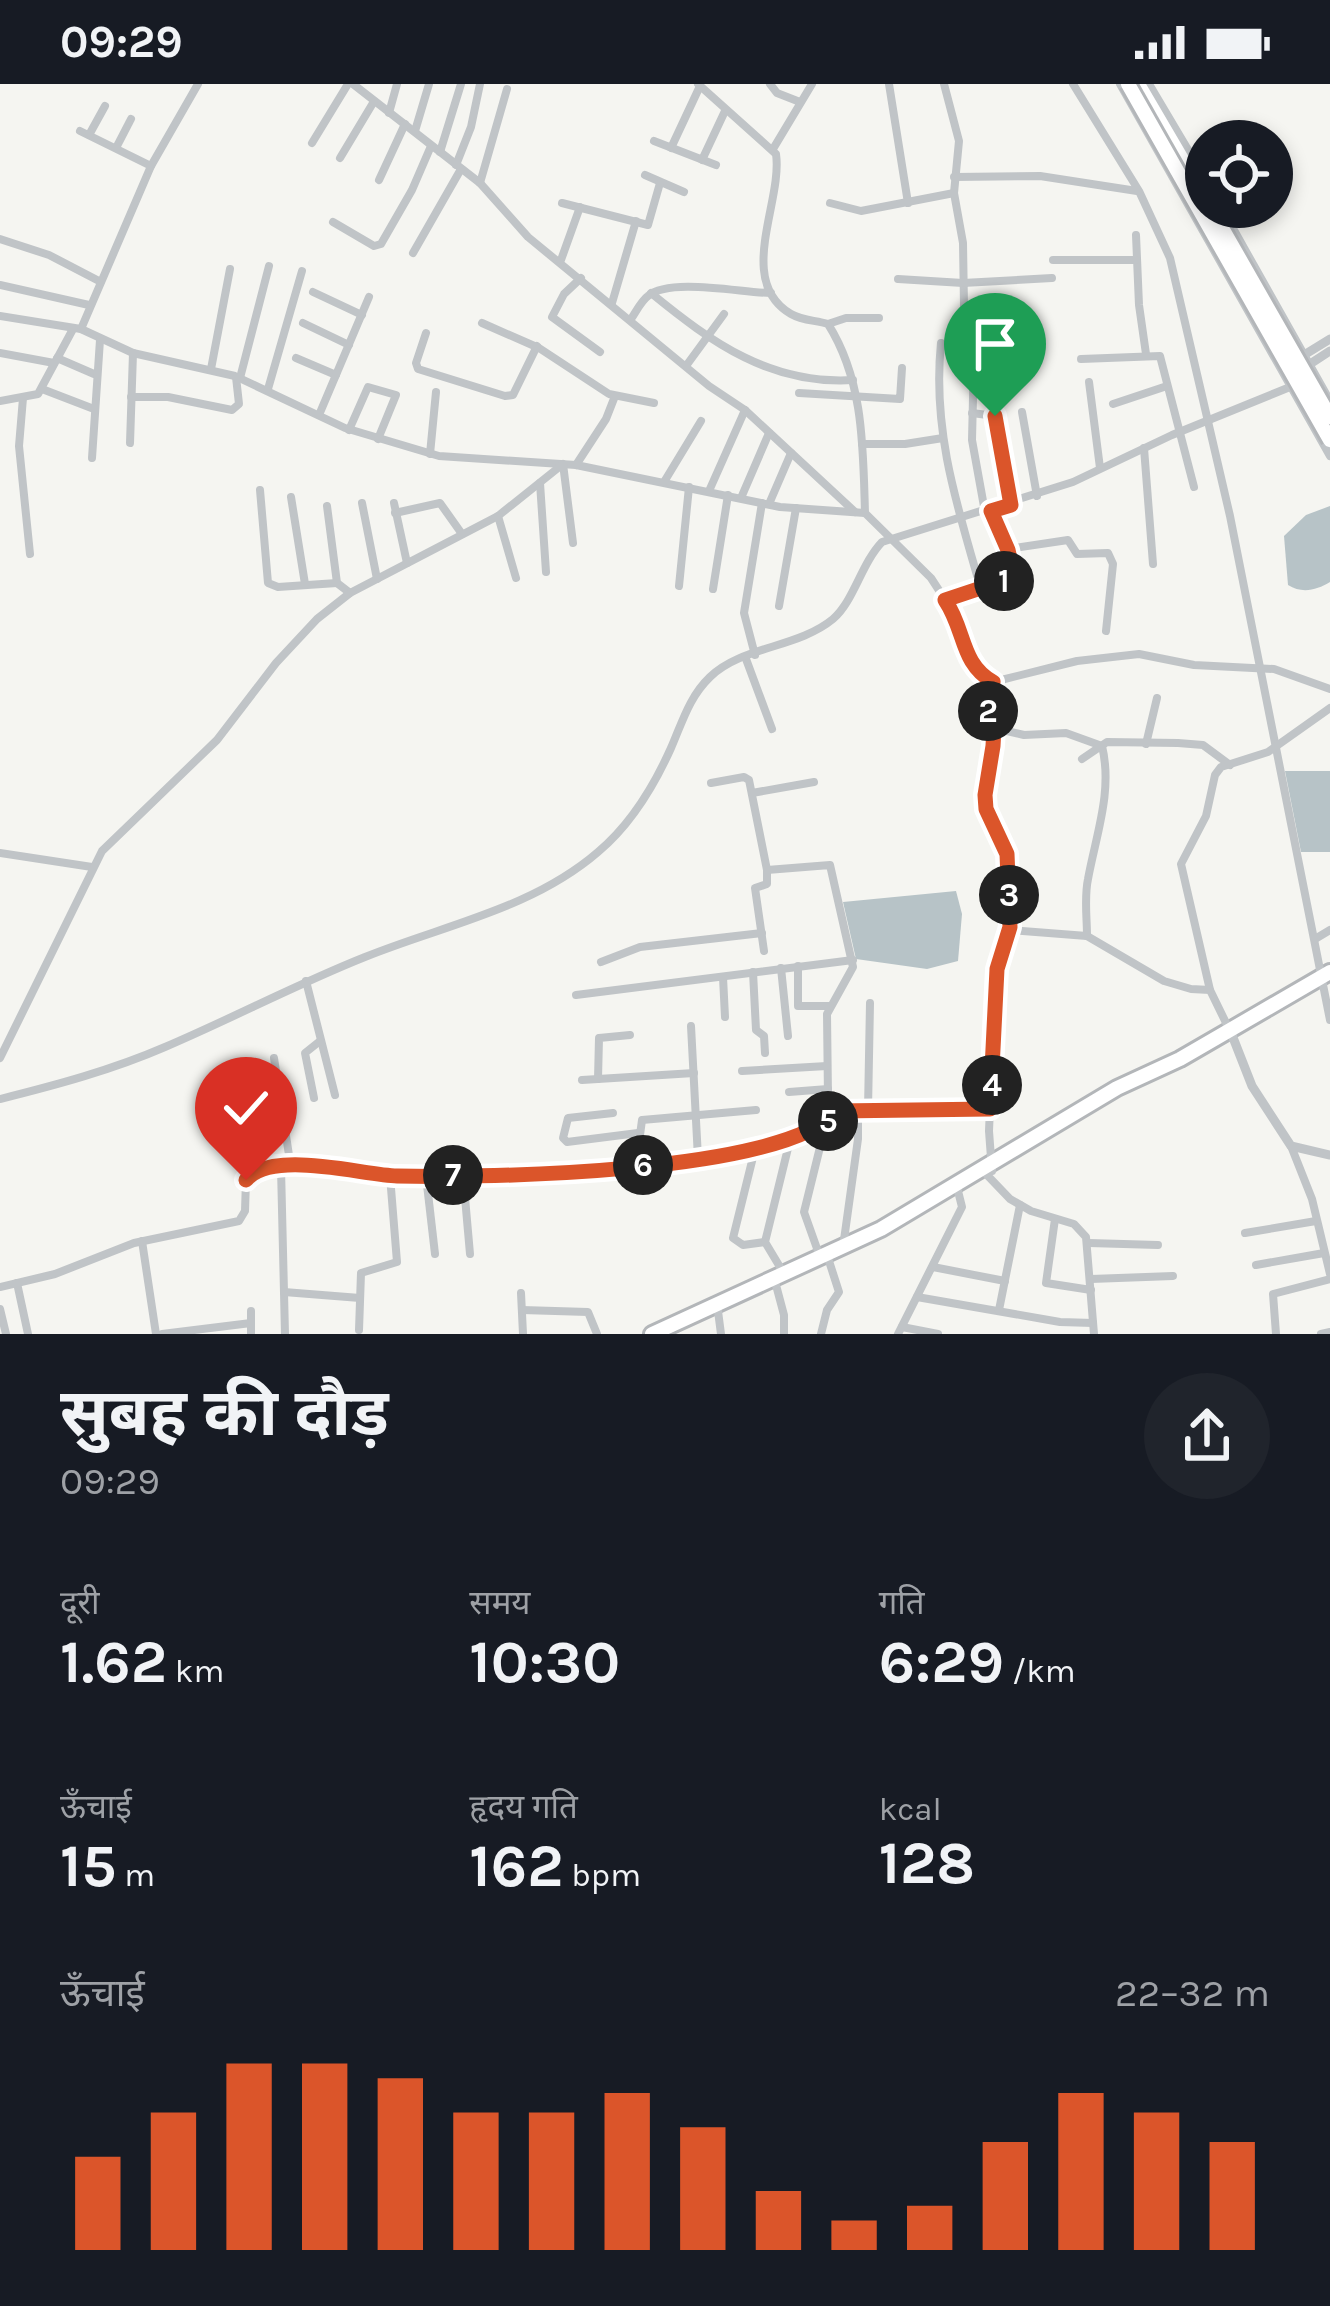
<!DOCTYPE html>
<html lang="hi">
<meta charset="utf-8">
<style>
body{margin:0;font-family:Karla,"Noto Sans Devanagari",sans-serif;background:#20242c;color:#f1f3f6;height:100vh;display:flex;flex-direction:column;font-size:45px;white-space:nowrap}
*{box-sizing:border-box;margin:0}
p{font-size:39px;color:#9ea1a6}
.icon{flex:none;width:66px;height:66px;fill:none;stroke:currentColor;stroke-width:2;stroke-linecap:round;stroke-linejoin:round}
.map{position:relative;height:1250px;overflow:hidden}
.details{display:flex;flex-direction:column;background:#171b24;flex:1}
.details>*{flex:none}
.buttons{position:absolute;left:1185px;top:36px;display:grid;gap:24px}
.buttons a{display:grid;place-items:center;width:108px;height:108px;border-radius:50%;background:#171b24;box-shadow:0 6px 18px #0003;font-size:60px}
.pin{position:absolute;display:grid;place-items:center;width:102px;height:102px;color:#fff;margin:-123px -51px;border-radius:50% 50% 50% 0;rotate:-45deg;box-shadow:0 0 12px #0007}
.pin .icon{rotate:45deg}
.km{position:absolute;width:60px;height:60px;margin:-30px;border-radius:50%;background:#222;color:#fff;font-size:33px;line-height:60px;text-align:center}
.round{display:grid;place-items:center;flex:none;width:126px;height:126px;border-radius:63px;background:#20242c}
.overview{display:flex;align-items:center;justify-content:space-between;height:204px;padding:0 60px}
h1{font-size:66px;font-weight:700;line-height:90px}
.figures{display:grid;grid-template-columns:repeat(3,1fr);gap:18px;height:204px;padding:12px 60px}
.figures div{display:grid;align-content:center}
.figures b{font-size:60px;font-weight:700}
.figures small{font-size:33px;font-weight:400}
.figures p{font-size:33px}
.chart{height:336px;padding:24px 60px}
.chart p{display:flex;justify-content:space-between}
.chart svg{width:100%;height:216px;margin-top:12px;stroke:#db552a;stroke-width:6}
.status{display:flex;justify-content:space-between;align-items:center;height:84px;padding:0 60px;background:#171b24;direction:ltr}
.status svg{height:33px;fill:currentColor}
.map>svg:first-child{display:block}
.water{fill:#b7c3c7}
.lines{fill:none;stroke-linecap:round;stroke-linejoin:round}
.trunk-casing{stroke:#b3b6b9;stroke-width:20}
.minor{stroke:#c0c4c7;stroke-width:8}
.tertiary{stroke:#c0c4c7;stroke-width:9}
.trunk{stroke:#fff;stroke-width:14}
.trunk-bridge-casing{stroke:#b3b6b9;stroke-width:20;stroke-linecap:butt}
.trunk-bridge{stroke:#fff;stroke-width:14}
.route-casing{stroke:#fff;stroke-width:24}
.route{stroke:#db552a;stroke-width:15}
</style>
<div class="status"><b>09:29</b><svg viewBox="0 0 49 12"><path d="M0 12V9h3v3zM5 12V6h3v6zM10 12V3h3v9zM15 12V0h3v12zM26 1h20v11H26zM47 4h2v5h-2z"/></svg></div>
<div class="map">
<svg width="1330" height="1250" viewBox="0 0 1330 1250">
<rect width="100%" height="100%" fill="#f5f5f1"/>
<g class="water">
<path d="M1330,422v76c-13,8 -28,12 -42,3l-4,-49 22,-21z"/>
<path d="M1285,687h45v81h-29z"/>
<path d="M956,807l6,23 -4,47 -31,8 -71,-10 -13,-57z"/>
</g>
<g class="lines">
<g class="trunk-casing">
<g id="trunk">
<path d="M1138,0l68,116"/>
<path d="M652,1250l229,-105 236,-141 63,-29 150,-87"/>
</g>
</g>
<g class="minor">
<path d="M353,0l127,99 48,54 181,149 36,24 110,102"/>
<path d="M698,0l78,70c7,48 -41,127 15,160 12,7 25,6 37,10 36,57 35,124 37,189"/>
<path d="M770,0l7,9 23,9"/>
<path d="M889,0l19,119"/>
<path d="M944,0l15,57 -5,52 9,50 1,63"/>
<path d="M1073,0l66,107 31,67 60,258 100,504"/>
<path d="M1120,0l210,372"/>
<path d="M1149,0l57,96"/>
<path d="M389,29l8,-29"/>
<path d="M80,47l71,35"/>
<path d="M415,47l14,-47"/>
<path d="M89,51l16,-29"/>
<path d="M654,57l62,24"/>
<path d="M312,59l36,-59"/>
<path d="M116,64l15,-29"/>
<path d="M671,64l29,-62"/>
<path d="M773,65l39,-65"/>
<path d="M440,68l21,-68"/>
<path d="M340,74l33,-55"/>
<path d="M702,76l23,-49"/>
<path d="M456,81l15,-38 9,-43"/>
<path d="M645,91l39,17"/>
<path d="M954,93l86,-1 97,15"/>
<path d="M379,96l26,-56"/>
<path d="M480,99l27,-94"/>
<path d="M562,119l86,22 12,-42"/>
<path d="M830,119l31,8 93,-18"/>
<path d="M1221,123l109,194"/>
<path d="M333,138l41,24 7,-2 31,-54 19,-44"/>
<path d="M1136,151l3,70 7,49"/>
<path d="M0,155l49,16 50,26"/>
<path d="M413,169l48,-84"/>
<path d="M561,176l19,-53"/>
<path d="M1053,176h82"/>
<path d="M581,194l-17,16 -12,23 48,35"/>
<path d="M898,195l65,4 89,-5"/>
<path d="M0,201l89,20"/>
<path d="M313,208l49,23"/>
<path d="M651,209c61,50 120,92 202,87"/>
<path d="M612,219l24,-82"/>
<path d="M0,232l81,13 52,24 102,23 110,52 94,28 137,9 204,42 85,6 66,65 26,40 14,48 22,16 84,-21 62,-7 55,11 80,4 56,20"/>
<path d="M631,235c5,-7 10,-18 17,-23 22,-19 95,-3 123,-3"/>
<path d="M303,239l46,22"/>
<path d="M482,239l57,25 70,46 45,9"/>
<path d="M828,240l18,-6h33"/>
<path d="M81,245l70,-163 47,-82"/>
<path d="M426,249l-10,30 2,6 87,27 8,-1 24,-49"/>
<path d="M941,259c-9,87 16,163 40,246"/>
<path d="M0,269l54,10"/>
<path d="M974,272l-2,84 13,72"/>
<path d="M57,274l37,16"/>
<path d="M296,274l40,17"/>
<path d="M1081,275l79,-3 34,131"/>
<path d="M686,282l38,-52"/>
<path d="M211,285l19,-100"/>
<path d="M240,294l29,-112"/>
<path d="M1089,298l11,86"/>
<path d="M42,305l52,20"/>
<path d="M268,305l34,-118"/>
<path d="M799,309l101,6 2,-31"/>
<path d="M131,313h37l64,13 7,-6 -3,-27"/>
<path d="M23,314l-4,48 11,108"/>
<path d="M0,317l38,-7 35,-65"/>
<path d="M1113,320l54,-18"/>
<path d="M1022,328l15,84"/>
<path d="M972,329l23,3 16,89"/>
<path d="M319,331l50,-118"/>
<path d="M349,346l19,-43 28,8 -18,44"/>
<path d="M130,359l3,-90"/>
<path d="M862,360h43l38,-6"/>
<path d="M1144,364l9,116"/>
<path d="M430,370l6,-62"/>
<path d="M92,374l8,-118"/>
<path d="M576,381l30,-46 9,-23"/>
<path d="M664,398l37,-61"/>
<path d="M540,399l6,89"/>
<path d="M260,406l8,93 10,4 59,-4"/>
<path d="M709,407l36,-81"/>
<path d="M291,413l14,87"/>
<path d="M741,414l28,-65"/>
<path d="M362,419l15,76"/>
<path d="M394,419l13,60"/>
<path d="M769,420l22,-51"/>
<path d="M327,422l10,77 13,10"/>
<path d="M395,429l45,-10 22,31"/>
<path d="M498,432l18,62"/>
<path d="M1008,465l60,-9 9,14 31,-1 5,11 -7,67"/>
<path d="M679,502l10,-99"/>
<path d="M713,505l15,-94"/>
<path d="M945,516l69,-23 -6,-28 -17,-38"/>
<path d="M779,522l17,-98"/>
<path d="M755,571l-11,-42 18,-110"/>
<path d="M746,575l26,70"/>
<path d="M994,644l30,7 42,-2 36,13c11,45 -6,89 -14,133 -4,19 -1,38 -1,57"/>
<path d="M1146,660l11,-46"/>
<path d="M1082,675l25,-17 71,1 25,2 27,20"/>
<path d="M711,699l33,-6 5,3 18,90"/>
<path d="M752,709l62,-11"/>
<path d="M0,769l92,14"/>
<path d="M1008,846l79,6 77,45 27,8 19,1 19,39"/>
<path d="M1315,855l15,-9"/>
<path d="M764,867l-9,-63 12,-4v-14l63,-5 23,102 -26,47 1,83 9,14"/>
<path d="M601,878l39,-15 122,-14"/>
<path d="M798,882v40h32"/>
<path d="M781,884l7,68"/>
<path d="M753,888l3,58 8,6 1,17"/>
<path d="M723,893l2,40"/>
<path d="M306,897l29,114"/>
<path d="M1210,906l-29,-126 25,-48 9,-41 6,-8 47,-15 62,-44"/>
<path d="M576,911l277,-35"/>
<path d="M691,942l7,132"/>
<path d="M0,974l102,-207 115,-111 59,-77 41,-44 33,-26 148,-77 65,-52 10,79"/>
<path d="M274,974l17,110"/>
<path d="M245,983l18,102"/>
<path d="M742,987l85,-5"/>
<path d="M598,995l1,-41 31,-3"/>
<path d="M582,996l112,-7"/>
<path d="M789,1008l39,-3"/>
<path d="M314,1014l-9,-45 15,-12"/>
<path d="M0,1015c56,-14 112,-29 165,-52 68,-29 132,-63 200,-90 79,-32 167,-48 233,-105 31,-26 56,-66 73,-104 11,-25 18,-51 39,-71 32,-31 88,-29 123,-58 21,-18 28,-55 49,-77l191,-60 99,-47 118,-48 7,-8"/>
<path d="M868,1026l2,-107"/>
<path d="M613,1029l-45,5 -5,20 4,4 71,-9"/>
<path d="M1291,1062l21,53 18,75"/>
<path d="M755,1065l-22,89 10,7 22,-3"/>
<path d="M636,1081l6,-45 114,-10"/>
<path d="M281,1084l4,166"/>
<path d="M992,1087l-3,-40 7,-162 13,-42 1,-48 -3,-25 -21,-45 -1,-26 9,-55 -7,-26 6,-20"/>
<path d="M463,1091l7,79"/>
<path d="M987,1091l23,24 21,12 43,13 12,13 8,97"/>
<path d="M426,1092l9,78"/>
<path d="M1055,1135l-9,64 45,7"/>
<path d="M1245,1149l71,-12"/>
<path d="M142,1157l14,93"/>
<path d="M1089,1159l69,2"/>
<path d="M843,1163l15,-108v-29"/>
<path d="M820,1173l-16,-45 22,-89"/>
<path d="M1256,1181l68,-12"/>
<path d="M933,1183l72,14"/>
<path d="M783,1188l-18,-30 25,-102"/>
<path d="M1091,1195l82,-3"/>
<path d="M17,1199l11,51"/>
<path d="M776,1201l8,30v19"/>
<path d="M0,1203l55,-13 79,-31 105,-22 6,-10 1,-31c27,-31 115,-4 152,-4 87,2 384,-2 439,-65l153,-2"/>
<path d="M284,1208l76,6"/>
<path d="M521,1209l2,41"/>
<path d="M917,1213l143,25 33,1"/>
<path d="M0,1225l6,25"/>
<path d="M522,1226l66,2 9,22"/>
<path d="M999,1226l21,-105"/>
<path d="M251,1227v23"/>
<path d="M718,1227l3,23"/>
<path d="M902,1243l36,7"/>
<path d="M359,1246l2,-57 36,-11 -7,-86"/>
<path d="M162,1250l89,-11"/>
<path d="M821,1250l6,-24 12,-18 -10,-31"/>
<path d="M898,1250l64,-127 -4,-16"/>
<path d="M1276,1250l-3,-40 57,-15"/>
<path d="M1321,1250l9,-2"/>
</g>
<g class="tertiary">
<path d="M1304,271l26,-16"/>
<path d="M1310,280l20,-13"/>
<path d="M1232,951l20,51 39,60 39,9"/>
</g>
<use href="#trunk" class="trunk"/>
<g class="trunk-bridge-casing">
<g id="trunk-bridge">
<path d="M1128,0l202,356"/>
<path d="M1210,123l120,210"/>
</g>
</g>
<use href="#trunk-bridge" class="trunk-bridge"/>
</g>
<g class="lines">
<g class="route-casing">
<path id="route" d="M246,1096c26,-31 116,-5 151,-4 87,2 386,-2 440,-65l153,-2 7,-140 13,-42 -3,-73 -21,-45 -1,-14 8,-49 1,-18 -7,-26 6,-20c-33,-19 -27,-51 -48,-82l69,-23 -6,-27 -17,-39 20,-6 -16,-89"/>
</g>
<use href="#route" class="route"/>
</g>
</svg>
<div class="buttons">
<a><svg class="icon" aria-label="locate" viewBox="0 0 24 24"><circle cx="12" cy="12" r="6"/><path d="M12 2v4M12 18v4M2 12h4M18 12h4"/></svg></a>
</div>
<div class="pin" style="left:995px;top:332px;background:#1e9e55"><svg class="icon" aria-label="arrive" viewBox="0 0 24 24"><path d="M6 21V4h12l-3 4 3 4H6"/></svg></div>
<div class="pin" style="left:246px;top:1096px;background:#d93025"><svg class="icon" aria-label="check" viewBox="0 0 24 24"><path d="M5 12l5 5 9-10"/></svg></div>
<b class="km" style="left:1004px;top:497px">1</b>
<b class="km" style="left:988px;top:627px">2</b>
<b class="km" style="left:1009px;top:811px">3</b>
<b class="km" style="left:992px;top:1001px">4</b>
<b class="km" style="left:828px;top:1037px">5</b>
<b class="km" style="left:643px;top:1081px">6</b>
<b class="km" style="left:453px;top:1091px">7</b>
</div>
<section class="details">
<div class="overview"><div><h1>सुबह की दौड़</h1><p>09:29</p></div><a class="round"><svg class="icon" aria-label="share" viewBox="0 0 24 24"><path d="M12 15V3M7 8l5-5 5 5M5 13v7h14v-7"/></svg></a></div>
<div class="figures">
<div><p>दूरी</p><b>1.62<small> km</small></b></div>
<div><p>समय</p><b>10:30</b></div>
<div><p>गति</p><b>6:29<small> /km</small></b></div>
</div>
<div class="figures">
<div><p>ऊँचाई</p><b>15<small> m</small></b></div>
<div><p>हृदय गति</p><b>162<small> bpm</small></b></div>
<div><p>kcal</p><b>128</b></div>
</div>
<div class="chart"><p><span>ऊँचाई</span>22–32 m</p>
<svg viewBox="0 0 160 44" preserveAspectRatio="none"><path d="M5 44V25M15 44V16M25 44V6M35 44V6M45 44V9M55 44V16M65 44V16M75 44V12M85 44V19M95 44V32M105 44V38M115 44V35M125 44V22M135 44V12M145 44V16M155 44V22"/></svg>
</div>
</section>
